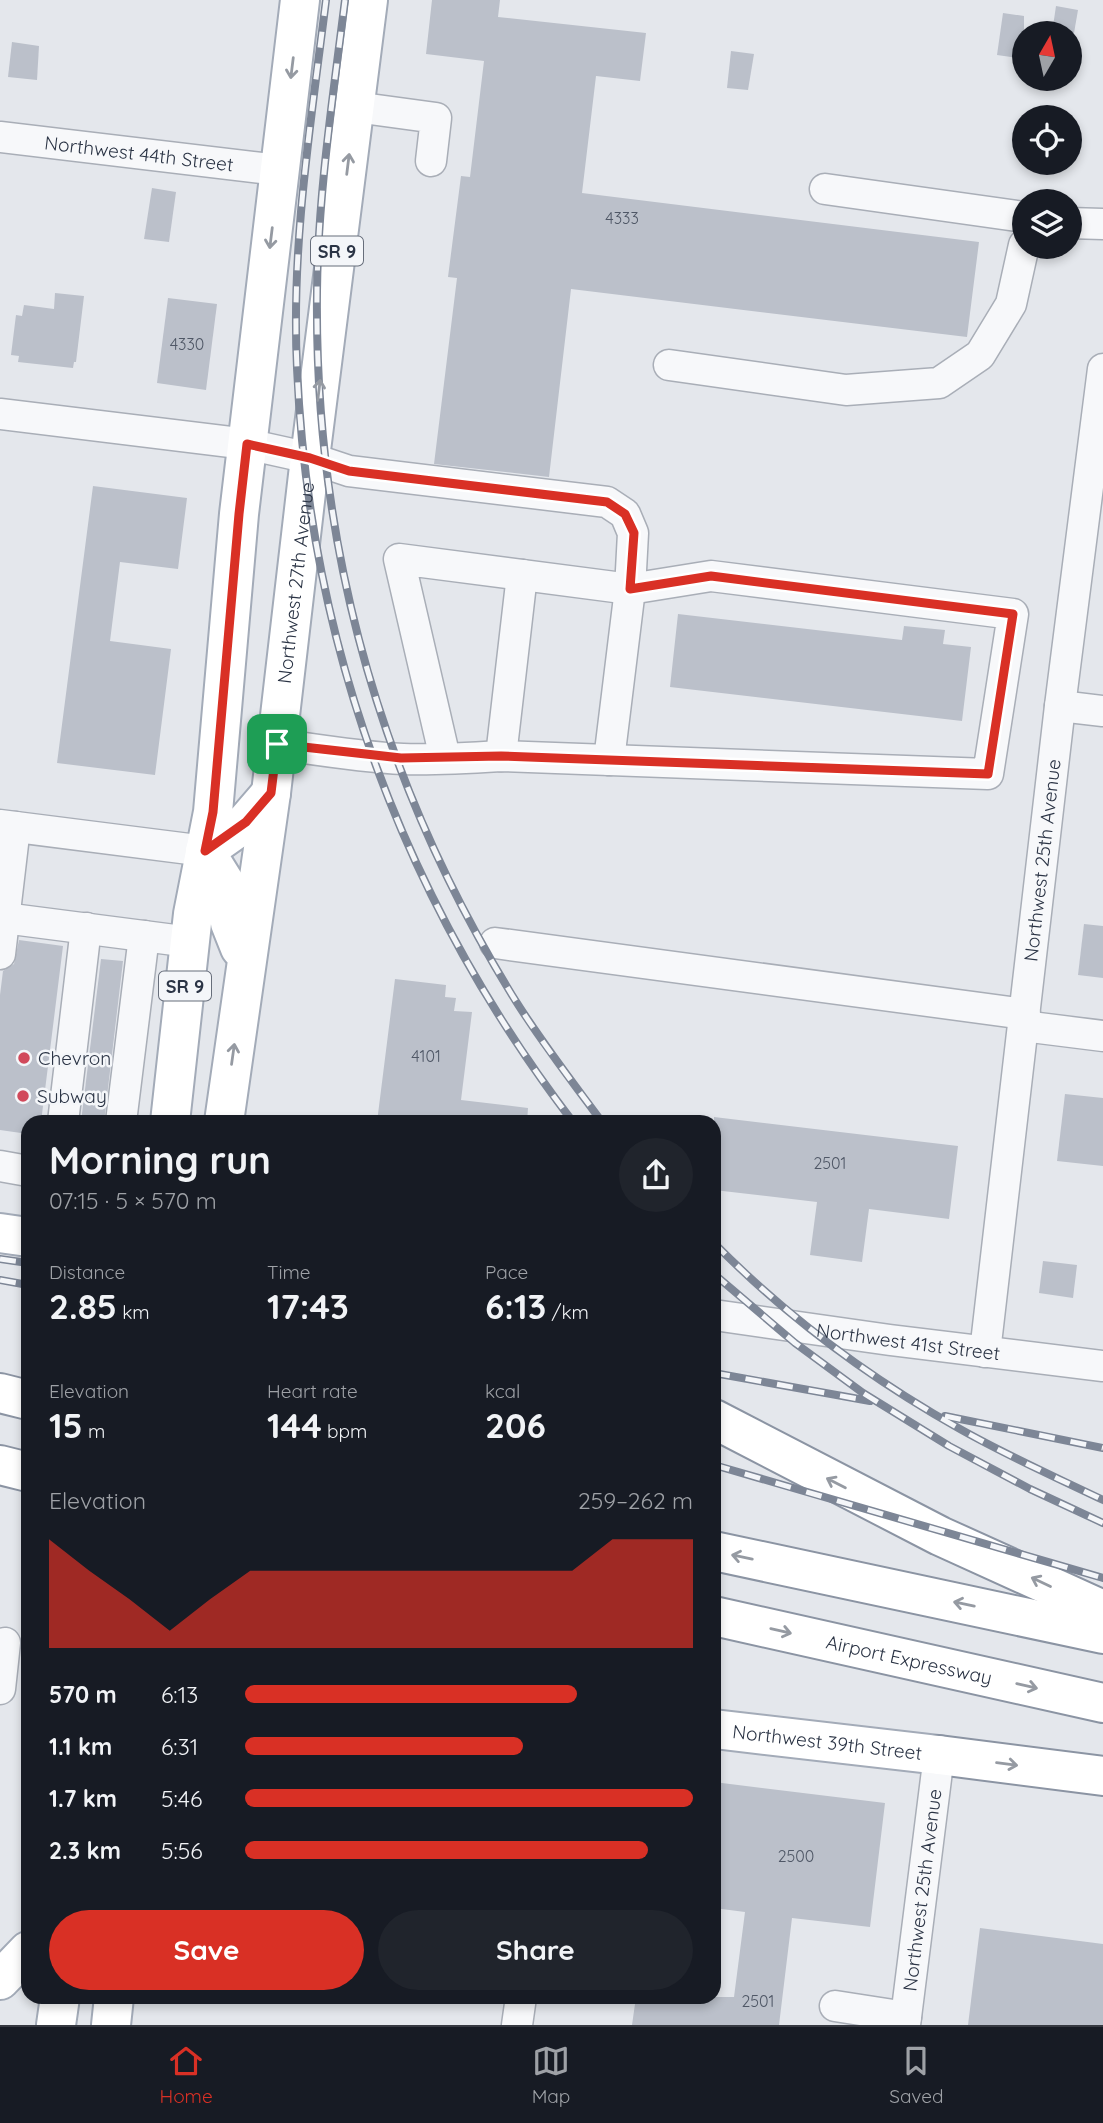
<!DOCTYPE html>
<meta charset="utf-8">
<style>
body{margin:0;font-family:Quicksand,sans-serif;background:#20242c;color:#f1f3f6;height:100vh;display:flex;flex-direction:column;font-size:26px;white-space:nowrap}
*{box-sizing:border-box;margin:0}
p{font-size:23px;color:#9ea1a6}
.icon{flex:none;width:38px;height:38px;fill:none;stroke:currentColor;stroke-width:2;stroke-linecap:round;stroke-linejoin:round}
.map{position:relative;flex:1;overflow:hidden}
.details{position:absolute;left:21px;top:1115px;width:700px;height:889px;display:flex;flex-direction:column;background:#171b24;border-radius:21px;box-shadow:0 4px 10px #0003}
.details>*{flex:none}
.needle{width:46px;rotate:9deg}
.buttons{position:absolute;left:1012px;top:21px;display:grid;gap:14px}
.buttons a{display:grid;place-items:center;width:70px;height:70px;border-radius:50%;background:#171b24;box-shadow:0 4px 10px #0003;font-size:35px}
.pin{position:absolute;display:grid;place-items:center;width:60px;height:60px;color:#fff;margin:-30px;border-radius:14px;box-shadow:0 4px 10px #0006}
.round{display:grid;place-items:center;flex:none;width:74px;height:74px;border-radius:37px;background:#20242c}
.summary{display:flex;align-items:center;justify-content:space-between;height:119px;padding:0 28px}
h1{font-size:38px;font-weight:700;line-height:52px}
.metrics{display:grid;grid-template-columns:repeat(3,1fr);gap:10px;height:119px;padding:7px 28px}
.metrics div{display:grid;align-content:center}
.metrics b{font-size:35px;font-weight:700}
.metrics small{font-size:19px;font-weight:400}
.metrics p{font-size:19px}
.chart{height:196px;padding:14px 28px}
.chart p{display:flex;justify-content:space-between}
.chart svg{width:100%;height:126px;margin-top:7px;fill:#d93025;opacity:.7}
.button{display:flex;gap:14px;margin-top:auto;padding:14px 28px}
.button a{flex:1;height:80px;border-radius:42px;background:#d93025;color:#fff;font-size:28px;font-weight:700;line-height:80px;text-align:center}
.button a+a{background:#20242c;color:#f1f3f6}
ul{padding:0 28px;list-style:none;font-size:23px}
li{display:grid;grid-template-columns:112px 84px 1fr;align-items:center;height:52px}
li i{height:18px;border-radius:9px;background:#d93025}
.tabs{display:flex;justify-content:space-around;align-items:center;height:98px;border-top:2px solid #363941;background:#171b24;font-size:19px;color:#9ea1a6}
.tabs a{display:grid;justify-items:center;gap:4px}
.tabs .on{color:#d93025}
.map>svg:first-child{display:block}
.building{fill:#bbc0ca}
.lines{fill:none;stroke-linecap:round;stroke-linejoin:round}
.minor-casing{stroke:#a9aeb7;stroke-width:33}
.major-casing{stroke:#a3abb8;stroke-width:42}
.highway-casing{stroke:#8b94a3;stroke-width:42}
.minor{stroke:#f7f8fa;stroke-width:30}
.major{stroke:#fff;stroke-width:38}
.highway{stroke:#fff;stroke-width:38}
.rail-casing{stroke:#7d8696;stroke-width:8}
.rail{stroke:#f4f6f9;stroke-width:5;stroke-dasharray:16;stroke-linecap:butt}
.oneway{stroke:#959aa2}
.route-casing{stroke:#fff;stroke-width:14}
.route{stroke:#d93025;stroke-width:9}
.poi-dot{fill:#d1495b;stroke:#f4f6f9;stroke-width:2.5}
.labels{text-anchor:middle;dominant-baseline:central;stroke-width:5;stroke-linejoin:round;paint-order:stroke}
.number-label{font-size:16px;fill:#4f5766}
.shield{fill:#f4f6f9;stroke:#676e7b;stroke-width:2}
.shield-label{font-size:18px;font-weight:bold;fill:#2b3445}
.street-label{font-size:19px;fill:#2b3445;stroke:#f4f6f9}
.poi-label{font-size:19px;fill:#2b3445;stroke:#f4f6f9;text-anchor:start}
</style>
<div class="map">
<svg width="1103" height="2025" viewBox="0 0 1103 2025">
<rect width="100%" height="100%" fill="#e4e7ec"/>
<g class="building">
<path d="M432,0h68l-2,17 148,16 -6,48 -44,-5 -14,117 397,49 -12,95 -396,-48 -22,188 -115,-13 23,-186 -9,-1 13,-101 9,1 14,-116 -58,-7z"/>
<path d="M1056,6l22,4 -4,23h-22z"/>
<path d="M1003,13l21,3v43l-27,-4z"/>
<path d="M12,42l27,4 -2,34 -29,-3z"/>
<path d="M731,51l23,3 -6,36 -21,-2z"/>
<path d="M152,188l24,4 -7,50 -25,-3z"/>
<path d="M55,293l29,3 -8,66h-2l-1,6 -55,-6 1,-6 -8,-1 5,-40 6,1 2,-11 30,4z"/>
<path d="M168,298l49,6 -11,86 -49,-7z"/>
<path d="M93,486l94,12 -9,71 -58,-7 -10,79 61,8 -16,126 -98,-12z"/>
<path d="M678,614l224,26 2,-14 41,4 -2,14 28,3 -9,74 -292,-34z"/>
<path d="M1084,924l19,2v52l-25,-3z"/>
<path d="M19,940l44,6 -22,176h-13v12l-28,-4v-135l3,-24 11,-7z"/>
<path d="M101,959l22,2 -19,161h-23z"/>
<path d="M395,979l51,6 -1,12 11,1 -2,13 18,1 -11,88 67,8 -1,14h-150z"/>
<path d="M1065,1094l38,4v68l-46,-5z"/>
<path d="M714,1117l244,29 -9,73 -80,-10 -7,53 -52,-7 7,-53 -103,-12z"/>
<path d="M1043,1261l34,4 -4,33 -34,-5z"/>
<path d="M714,1782l171,21 -15,124 -78,-9 -13,107h-147l4,-28h98l11,-85 -31,-4z"/>
<path d="M980,1928l123,16v81h-135z"/>
</g>
<g class="lines">
<g class="minor-casing">
<g id="minor">
<path d="M355,107l81,11 -5,43"/>
<path id="s1" d="M0,137l279,33"/>
<path d="M825,189l199,28"/>
<path d="M1069,223l34,1"/>
<path d="M669,365l177,25 93,-7 41,-28 31,-51 13,-59"/>
<path d="M0,414l247,30 63,14 39,13 258,31 18,12 8,19 -3,56 -21,171"/>
<path d="M1060,706l43,5"/>
<path d="M277,744c42,6 84,13 126,15 32,1 66,-1 98,-3l487,18 25,-160 -302,-38 -81,13 -231,-30 46,199"/>
<path d="M501,756l21,-181"/>
<path d="M0,825l205,26"/>
<path d="M4,918l186,24"/>
<path d="M495,943l530,71"/>
<path d="M0,954l15,-127"/>
<path d="M1023,1026l80,10"/>
<path d="M63,1122l23,-194"/>
<path d="M121,1122l23,-186"/>
<path d="M0,1166l28,5"/>
<path id="s2" d="M714,1315l176,25 213,26"/>
<path id="s3" d="M985,1352l75,-646 43,-337"/>
<path d="M0,1689l5,-46"/>
<path d="M835,2006l71,11"/>
<path d="M517,2025l4,-28"/>
<path id="s4" d="M905,2025l34,-270"/>
</g>
</g>
<g class="major-casing">
<g id="major">
<path d="M240,948l-10,-25 -5,-40 -20,-32 41,-29 25,-29"/>
<path d="M170,1122l23,-208 20,-102 26,-298 61,-514"/>
<path id="s5" d="M224,1122l47,-329 39,-335 58,-458"/>
<path d="M0,1233l28,4"/>
<path id="s6" d="M714,1729l225,26"/>
<path d="M0,1980l28,-29"/>
<path d="M56,2025l4,-28"/>
<path d="M111,2025l3,-28"/>
</g>
</g>
<g class="highway-casing">
<g id="highway">
<path d="M0,1393l28,7"/>
<path d="M714,1419l226,117 163,74"/>
<path d="M0,1465l28,7"/>
<path d="M714,1551l389,83"/>
<path id="s7" d="M714,1616l389,87"/>
<path d="M939,1755l164,21"/>
</g>
</g>
<use href="#minor" class="minor"/>
<use href="#major" class="major"/>
<use href="#highway" class="highway"/>
<g class="rail-casing">
<g id="rail">
<path d="M326,0c-15,122 -35,245 -29,368 12,277 107,533 276,754"/>
<path d="M345,0c-12,97 -27,194 -28,291 -3,254 63,489 195,704 27,44 59,85 90,127"/>
<path d="M714,1243c72,73 157,136 246,186 46,26 95,48 143,71"/>
<path d="M0,1259l28,4"/>
<path d="M714,1274l81,69 68,50 86,53 81,43 73,34"/>
<path d="M0,1280l28,5"/>
<path d="M714,1373l156,28"/>
<path d="M945,1416l158,32"/>
<path d="M714,1465l389,113"/>
</g>
</g>
<use href="#rail" class="rail"/>
</g>
<defs><path id="oneway-shaft" d="M-6 0H5M1.5-3L5.5 0L1.5 3" fill="none" stroke-width="1.6" stroke-linecap="round" stroke-linejoin="round" transform="scale(1.75)"/></defs>
<g class="oneway">
<use href="#oneway-shaft" transform="translate(292 68) rotate(97)"/>
<use href="#oneway-shaft" transform="translate(348 164) rotate(-83)"/>
<use href="#oneway-shaft" transform="translate(271 238) rotate(97)"/>
<use href="#oneway-shaft" transform="translate(319 390) rotate(-83)"/>
<use href="#oneway-shaft" transform="translate(233 1054) rotate(-82)"/>
<use href="#oneway-shaft" transform="translate(836 1483) rotate(-153)"/>
<use href="#oneway-shaft" transform="translate(742 1557) rotate(-168)"/>
<use href="#oneway-shaft" transform="translate(1041 1582) rotate(-155)"/>
<use href="#oneway-shaft" transform="translate(964 1604) rotate(-168)"/>
<use href="#oneway-shaft" transform="translate(781 1631) rotate(13)"/>
<use href="#oneway-shaft" transform="translate(1027 1686) rotate(13)"/>
<use href="#oneway-shaft" transform="translate(1007 1764) rotate(7)"/>
</g>
<g class="lines">
<g class="route-casing">
<path id="route" d="M247,444l63,14 39,13 258,31 18,12 9,19 -4,56 81,-13 302,38 -25,160 -487,-18 -100,2 -124,-14 -6,49 -25,29 -41,29 8,-39 26,-298z"/>
</g>
<use href="#route" class="route"/>
</g>
<g class="poi-dot">
<circle cx="24" cy="1058" r="7"/>
<circle cx="23" cy="1096" r="7"/>
</g>
<g class="labels">
<g class="number-label">
<text x="622" y="218">4333</text>
<text x="187" y="344">4330</text>
<text x="426" y="1056">4101</text>
<text x="830" y="1163">2501</text>
<text x="796" y="1856">2500</text>
<text x="758" y="2001">2501</text>
</g>
<g class="shield">
<rect x="311" y="236.5" width="52" height="29" rx="5"/>
<rect x="159" y="971.5" width="52" height="29" rx="5"/>
</g>
<g class="shield-label">
<text x="337" y="251">SR 9</text>
<text x="185" y="986">SR 9</text>
</g>
<g class="street-label">
<text stroke="none"><textPath href="#s1" startOffset="140">Northwest 44th Street</textPath></text>
<text stroke="none"><textPath href="#s5" startOffset="544">Northwest 27th Avenue</textPath></text>
<text stroke="none"><textPath href="#s3" startOffset="495">Northwest 25th Avenue</textPath></text>
<text stroke="none"><textPath href="#s2" startOffset="196">Northwest 41st Street</textPath></text>
<text stroke="none"><textPath href="#s7" startOffset="200">Airport Expressway</textPath></text>
<text stroke="none"><textPath href="#s6" startOffset="114">Northwest 39th Street</textPath></text>
<text stroke="none"><textPath href="#s4" startOffset="136">Northwest 25th Avenue</textPath></text>
</g>
<g class="poi-label">
<text x="38" y="1058">Chevron</text>
<text x="37" y="1096">Subway</text>
</g>
</g>
</svg>
<div class="buttons">
<a><svg class="needle" viewBox="-14 -14 28 28"><path d="M0-13l5 13h-10z" fill="#e53935"/><path d="M0 13l5-13h-10z" fill="#9ea1a6"/></svg></a>
<a><svg class="icon" aria-label="locate" viewBox="0 0 24 24"><circle cx="12" cy="12" r="6"/><path d="M12 2v4M12 18v4M2 12h4M18 12h4"/></svg></a>
<a><svg class="icon" aria-label="layers" viewBox="0 0 24 24"><path d="M12 4l9 5-9 5-9-5zM3 14l9 5 9-5"/></svg></a>
</div>
<div class="pin" style="left:277px;top:744px;background:#1e9e55"><svg class="icon" aria-label="arrive" viewBox="0 0 24 24"><path d="M6 21V4h12l-3 4 3 4H6"/></svg></div>
<section class="details">
<div class="summary"><div><h1>Morning run</h1><p>07:15 · 5 × 570 m</p></div><a class="round"><svg class="icon" aria-label="share" viewBox="0 0 24 24"><path d="M12 15V3M7 8l5-5 5 5M5 13v7h14v-7"/></svg></a></div>
<div class="metrics">
<div><p>Distance</p><b>2.85<small> km</small></b></div>
<div><p>Time</p><b>17:43</b></div>
<div><p>Pace</p><b>6:13<small> /km</small></b></div>
</div>
<div class="metrics">
<div><p>Elevation</p><b>15<small> m</small></b></div>
<div><p>Heart rate</p><b>144<small> bpm</small></b></div>
<div><p>kcal</p><b>206</b></div>
</div>
<div class="chart"><p><span>Elevation</span>259–262 m</p>
<svg viewBox="0 0 160 44" preserveAspectRatio="none"><path d="M0 44V6L10 17L20 27L30 38L40 27L50 17L60 17L70 17L80 17L90 17L100 17L110 17L120 17L130 17L140 6L150 6L160 6V44z"/></svg>
</div>
<ul>
<li><b>570 m</b>6:13<i style="width:74%"></i></li>
<li><b>1.1 km</b>6:31<i style="width:62%"></i></li>
<li><b>1.7 km</b>5:46<i style="width:100%"></i></li>
<li><b>2.3 km</b>5:56<i style="width:90%"></i></li>
</ul>
<div class="button"><a>Save</a><a>Share</a></div>
</section>
</div>
<nav class="tabs">
<a class="on"><svg class="icon" aria-label="home" viewBox="0 0 24 24"><path d="M3 11l9-7 9 7M6 9v11h12V9"/></svg>Home</a>
<a><svg class="icon" aria-label="map" viewBox="0 0 24 24"><path d="M3 6l6-2 6 2 6-2v14l-6 2-6-2-6 2zM9 4v14M15 6v14"/></svg>Map</a>
<a><svg class="icon" aria-label="saved" viewBox="0 0 24 24"><path d="M7 4h10v16l-5-4-5 4z"/></svg>Saved</a>
</nav>
